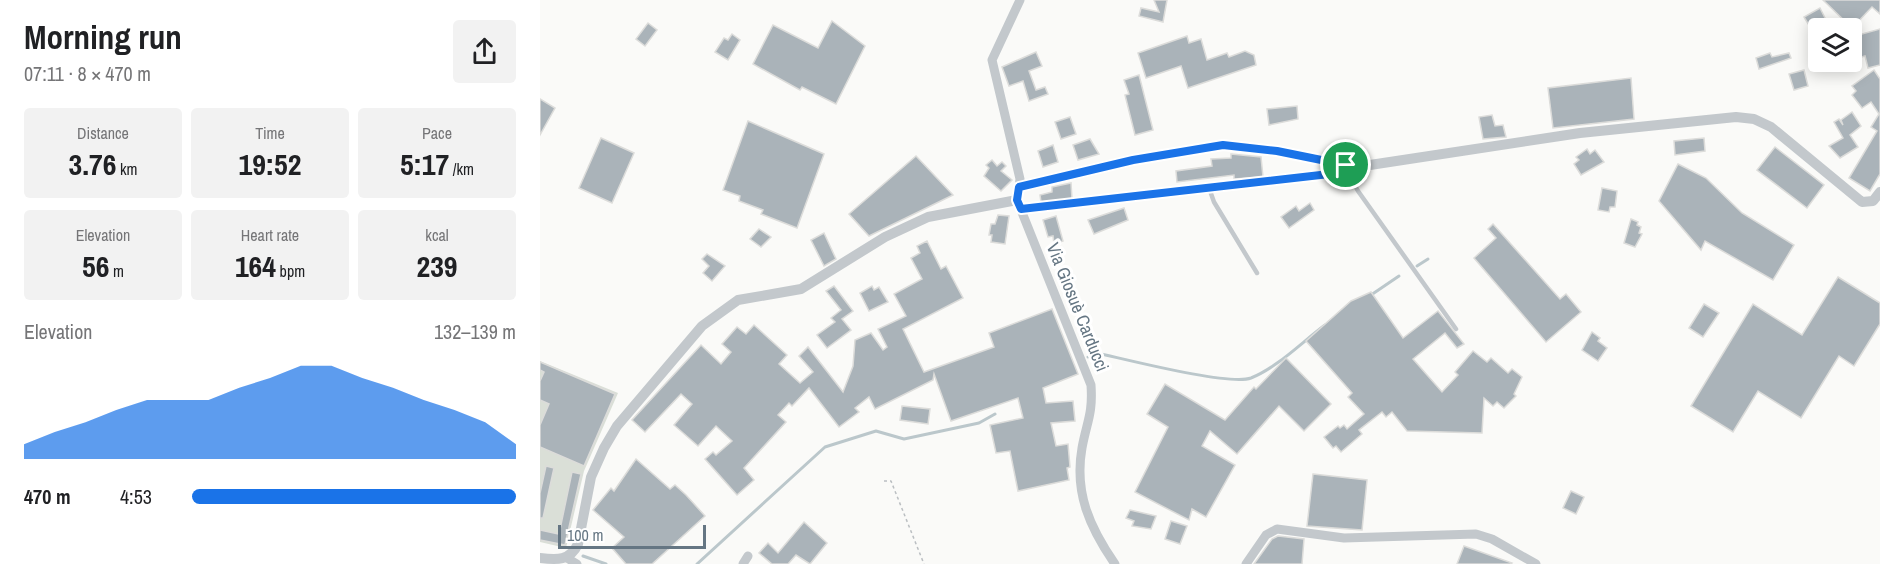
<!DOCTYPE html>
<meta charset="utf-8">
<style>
body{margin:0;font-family:"Archivo Narrow",sans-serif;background:#f2f2f2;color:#202124;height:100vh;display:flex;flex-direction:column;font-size:22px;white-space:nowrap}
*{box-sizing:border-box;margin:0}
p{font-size:20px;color:#757577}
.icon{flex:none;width:33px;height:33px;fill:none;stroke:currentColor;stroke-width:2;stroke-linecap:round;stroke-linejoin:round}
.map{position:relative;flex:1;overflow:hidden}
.panel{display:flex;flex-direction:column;background:#fff;width:540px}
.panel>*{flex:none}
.buttons{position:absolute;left:1268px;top:18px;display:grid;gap:12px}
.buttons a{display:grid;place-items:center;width:54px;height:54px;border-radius:6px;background:#fff;box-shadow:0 3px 15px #0003;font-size:30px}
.scale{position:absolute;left:18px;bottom:15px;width:148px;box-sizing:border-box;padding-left:6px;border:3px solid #657683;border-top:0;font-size:16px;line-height:21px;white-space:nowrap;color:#657683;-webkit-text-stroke:4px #fff;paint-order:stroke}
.pin{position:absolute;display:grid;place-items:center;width:51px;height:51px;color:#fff;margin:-26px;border:3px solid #fff;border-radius:50%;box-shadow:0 2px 6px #0007}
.round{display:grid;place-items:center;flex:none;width:63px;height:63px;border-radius:6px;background:#f2f2f2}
.summary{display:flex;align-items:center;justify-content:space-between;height:102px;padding:0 24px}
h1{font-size:33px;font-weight:700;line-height:45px}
.metrics{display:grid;grid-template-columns:repeat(3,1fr);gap:9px;height:102px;padding:6px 24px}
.metrics div{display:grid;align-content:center;border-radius:6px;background:#f2f2f2;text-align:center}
.metrics b{font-size:30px;font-weight:700}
.metrics small{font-size:16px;font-weight:400}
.metrics p{font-size:16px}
.chart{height:168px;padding:12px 24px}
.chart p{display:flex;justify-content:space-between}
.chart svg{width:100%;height:108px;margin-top:6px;fill:#1a73e8;opacity:.7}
ul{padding:0 24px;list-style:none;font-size:20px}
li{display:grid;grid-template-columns:96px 72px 1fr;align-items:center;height:45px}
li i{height:15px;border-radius:8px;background:#1a73e8}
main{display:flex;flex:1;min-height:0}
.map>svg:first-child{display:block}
.green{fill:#dadfd7}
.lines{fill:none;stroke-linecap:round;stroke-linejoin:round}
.stream{stroke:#bbc7cb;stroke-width:3}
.building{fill:#aab3b9;stroke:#dcdcda;stroke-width:1.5}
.path{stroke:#bbbfc2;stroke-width:1.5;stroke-dasharray:3 3;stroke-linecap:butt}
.service{stroke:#c3c8cc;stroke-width:4.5}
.minor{stroke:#c3c8cc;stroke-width:9}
.tertiary{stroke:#c3c8cc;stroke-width:10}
.route-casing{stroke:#fff;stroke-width:12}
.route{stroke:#1a73e8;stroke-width:8}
.labels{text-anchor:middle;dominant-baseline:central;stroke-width:6;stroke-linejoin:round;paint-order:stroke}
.street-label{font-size:18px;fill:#657683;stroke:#fff}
</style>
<main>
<section class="panel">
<div class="summary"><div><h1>Morning run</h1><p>07:11 · 8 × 470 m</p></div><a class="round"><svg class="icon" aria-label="share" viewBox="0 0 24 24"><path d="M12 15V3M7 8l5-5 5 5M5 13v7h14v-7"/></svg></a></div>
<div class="metrics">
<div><p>Distance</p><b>3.76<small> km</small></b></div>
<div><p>Time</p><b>19:52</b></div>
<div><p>Pace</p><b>5:17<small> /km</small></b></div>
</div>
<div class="metrics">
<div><p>Elevation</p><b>56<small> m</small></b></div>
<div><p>Heart rate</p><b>164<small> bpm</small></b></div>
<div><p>kcal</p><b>239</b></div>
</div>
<div class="chart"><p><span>Elevation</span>132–139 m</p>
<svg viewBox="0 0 160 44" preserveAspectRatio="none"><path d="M0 44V38L10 33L20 29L30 24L40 20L50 20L60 20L70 15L80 11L90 6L100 6L110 11L120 15L130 20L140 24L150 29L160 38V44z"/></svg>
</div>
<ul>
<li><b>470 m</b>4:53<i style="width:100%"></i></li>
</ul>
</section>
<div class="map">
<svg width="1340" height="564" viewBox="0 0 1340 564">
<rect width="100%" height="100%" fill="#fafaf8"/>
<path class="green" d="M0,361l78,32 -34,78 -18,77 -26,-6z"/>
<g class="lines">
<g class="stream">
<path d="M877,266l11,-7"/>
<path d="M831,295l28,-19"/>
<path d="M548,357l9,-4c28,6 132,33 154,25 27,-11 51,-36 74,-53"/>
<path d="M43,556l23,8"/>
<path d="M157,564l128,-117 51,-16 28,8 75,-16 16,-9"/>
</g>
</g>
<g class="building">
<path d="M614,0h13l-4,22 -24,-6 2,-8 18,4z"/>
<path d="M1283,0h57v14l-8,-7 -20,21z"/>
<path d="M1280,8l8,16 -15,8 -9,-15z"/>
<path d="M292,21l33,25 -29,58 -34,-17 -2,3 -47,-26 20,-39 45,23z"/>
<path d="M108,23l9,7 -12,16 -9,-7z"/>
<path d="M1340,29v36l-12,3 -3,-12 -14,4v-23z"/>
<path d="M192,34l8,6 -12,20 -13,-8 9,-14 4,2z"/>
<path d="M647,36l2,7 12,-4 6,21 20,-7 2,4 16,-6 9,4 2,10 -68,23 -7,-22 -35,12 -8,-25z"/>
<path d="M496,52l6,14 -13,5 7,19 9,-3 3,7 -19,7 -6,-20 -14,5 -7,-19z"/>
<path d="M1230,53l2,4 17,-4 2,5 -32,11 -3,-11z"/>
<path d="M1264,70l4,16 -14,4 -5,-16z"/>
<path d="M1334,70l6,9v95l-10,17 -21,-13 28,-47 -6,-4 8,-13 -8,-12 -9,6 -10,-13 4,-4 -4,-5z"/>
<path d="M599,75l14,55 -18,5 -10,-40 4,-1 -5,-14z"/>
<path d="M1091,78l3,41 -81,9 -5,-40z"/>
<path d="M0,99l15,9 -15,27z"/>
<path d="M757,106l1,13 -29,6 -2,-16z"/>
<path d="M1312,112l9,14 -11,9 8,12 -18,11 -11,-12 14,-8 -9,-16 5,-3 4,6 -2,-5z"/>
<path d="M952,115l3,11 8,-1 3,12 -23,2 -4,-22z"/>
<path d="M530,117l6,17 -15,5 -6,-17z"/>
<path d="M208,121l76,33 -27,74 -36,-14 2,-4 -24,-9 1,-5 -17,-6z"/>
<path d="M61,138l33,15 -22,50 -33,-15z"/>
<path d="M1164,138l1,13 -30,4 -1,-14z"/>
<path d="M550,139l9,15 -21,6 -5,-15z"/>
<path d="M513,145l5,17 -15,5 -5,-16z"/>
<path d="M1235,147l49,38 -17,23 -50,-38z"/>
<path d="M1047,149l3,5 5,-4 9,12 -23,13 -7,-11 5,-4 -3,-3z"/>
<path d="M691,154l30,3 2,20 -29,2v-4l-57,7 -1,-11 36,-5 -1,-7 20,-1z"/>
<path d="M376,156l37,39 -84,41 -20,-22z"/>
<path d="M452,160l5,6 5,-4 4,4 -5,5 11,9 -11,11 -17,-15 5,-8 -3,-3z"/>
<path d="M1138,164l28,14 36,35 52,32 -21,35 -68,-39 -4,9 -42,-49z"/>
<path d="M531,183l1,16 -31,3 -1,-7 12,-3v-5z"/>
<path d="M1062,188l15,3 -2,16h-5l-1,5 -11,-2z"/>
<path d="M770,203l4,7 -25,18 -8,-11 15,-11 3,5z"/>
<path d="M584,208l4,12 -34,14 -6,-14z"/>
<path d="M458,215l11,1 -4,28 -14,-2 1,-7h-3l2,-11h4z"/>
<path d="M516,216l7,25 -9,3 -1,-8 -5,1 -5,-17z"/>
<path d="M1091,219l7,3 -1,3 4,2 -2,6 3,1 -7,13 -11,-4z"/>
<path d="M953,224l67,75 6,-5 15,18 -35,30 -72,-84 22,-20 -8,-9z"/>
<path d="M219,229l12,8 -10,10 -11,-8z"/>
<path d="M284,233l12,26 -12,7 -13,-26z"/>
<path d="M387,241l14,28 5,-3 17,32 -60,31 21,43 70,-25 -5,-14 63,-24 26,65 -35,14 3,15 27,-2 2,20 -24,2 5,23 12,-2 2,23 -3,1 2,12 -51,11 -8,-40 -14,2 -6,-28 33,-7 -5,-20 -67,23 -17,-47 -1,6 -58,29 -6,-12 -14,11 4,4 -20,15 -30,-39 -17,18 -3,-3 -11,12 8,7 -42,46 10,12 -17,15 -32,-36 8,-7 3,3 16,-14 -16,-15 -18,20 -24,-21 18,-21 -11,-10 -36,38 -13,-12 69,-75 20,19 10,-12 -9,-8 15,-17 9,7 8,-9 33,30 -8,9 21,19 13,-11 -14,-16 9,-9 35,45 10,-26 2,-26 16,-7 12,17 4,-3 -9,-18 28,-13 -12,-22 28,-15 -11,-21 9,-5 -3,-7z"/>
<path d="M167,254l18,12 -13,15 -9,-8 6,-7 -7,-7z"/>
<path d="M1298,277l42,26v21l-26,42 -15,-10 -38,62 -43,-27 -25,41 -42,-26 62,-102 49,31z"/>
<path d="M294,286l19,25 -11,8 9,11 -24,18 -10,-13 18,-13 -4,-4 10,-8 -15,-19z"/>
<path d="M332,286l2,4 5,-3 9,15 -19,9 -9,-18z"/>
<path d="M831,292l32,46 35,-27 26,33 -7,4 -12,-15 -32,26 29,33 16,-17 -3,-3 18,-21 14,11 4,-4 17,15 4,-4 10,8 -8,17 2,2 -12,12 -7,-6 -4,4 -9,-8 -2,35 -75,-2 -15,-19 -6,5 -4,-5 -23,18 3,4 -21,18 -5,-6 -3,2 -9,-11 14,-11 2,2 4,-3 3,4 17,-15 -16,-17 4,-4 -46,-52 45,-40z"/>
<path d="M1164,304l15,9 -16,24 -14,-9z"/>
<path d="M1052,332l8,6 -2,3 9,7 -9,13 -16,-11z"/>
<path d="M746,358l45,46 -27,27 -25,-25 -42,48 -27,-23 -8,15 33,19 -29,52 -14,-8 -3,11 -54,-28 33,-65 -21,-13 18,-30 60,36 29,-33 2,2z"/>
<path d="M0,362l75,32 -31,72 -44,-19v-22l9,-21 -9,-4v-19l4,-9 -4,-2z"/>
<path d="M362,406l28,3 -2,15 -28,-4z"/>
<path d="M96,459l34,30 5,-4 11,10 19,21 -53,48h-26l-14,-16 12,-11 -31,-27 18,-22 3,3z"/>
<path d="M6,466l8,2 -11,50h-3v-25z"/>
<path d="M32,472l9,2 -16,71 -25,-5v-10l19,4z"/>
<path d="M773,474l54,6 -5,50 -55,-4z"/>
<path d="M1031,491l13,6 -8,17 -13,-6z"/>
<path d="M590,510l26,6 -5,13 -19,-3 2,-5 -8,-3z"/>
<path d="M631,521l16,5 -7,18 -15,-5z"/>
<path d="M264,522l23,21 -17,21 -14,-9 -8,9h-16l-13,-11 9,-10 10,10z"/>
<path d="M738,536l26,3 -2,25h-48l18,-25z"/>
<path d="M924,546l48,17 -1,1h-54z"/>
</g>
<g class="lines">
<path class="path" d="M344,481h7l33,83"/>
<g class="service">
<path d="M807,171l11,20 98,138"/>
<path d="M669,188l5,14 43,71"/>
<path d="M481,209l326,-37"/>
</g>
<g class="minor">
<path d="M479,187l1,-8 -28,-119 28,-60"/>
<path d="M477,200l74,185c2,29 -4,36 -9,63 -8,45 8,80 33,116"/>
<path d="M27,558l10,6"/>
<path d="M203,564l5,-8"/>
<path d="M706,564l20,-29 11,-6 67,9 132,-4 16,5 44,25"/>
</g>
<path class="tertiary" d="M0,558c17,2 30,3 38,-14l13,-67 13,-29 13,-22 85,-100 36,-26 63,-11 84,-52 43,-20 89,-17 2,-13 114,-27 90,-15 54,6 69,14h24l210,-32 156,-16 18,2 17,8 91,75 11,-1 7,-9"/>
</g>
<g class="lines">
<g class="route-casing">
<path id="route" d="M683,145l54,6 69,14 1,7 -326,37 -4,-9 2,-13 114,-27z"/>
</g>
<use href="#route" class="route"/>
</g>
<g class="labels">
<g class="street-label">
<text transform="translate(538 307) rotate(68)">Via Giosuè Carducci</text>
</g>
</g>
</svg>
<div class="buttons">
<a><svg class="icon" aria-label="layers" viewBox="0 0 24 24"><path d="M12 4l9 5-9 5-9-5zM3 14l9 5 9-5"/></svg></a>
</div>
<div class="scale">100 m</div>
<div class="pin" style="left:806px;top:165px;background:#1e9e55"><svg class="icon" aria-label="arrive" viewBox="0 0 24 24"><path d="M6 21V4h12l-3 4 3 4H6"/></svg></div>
</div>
</main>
